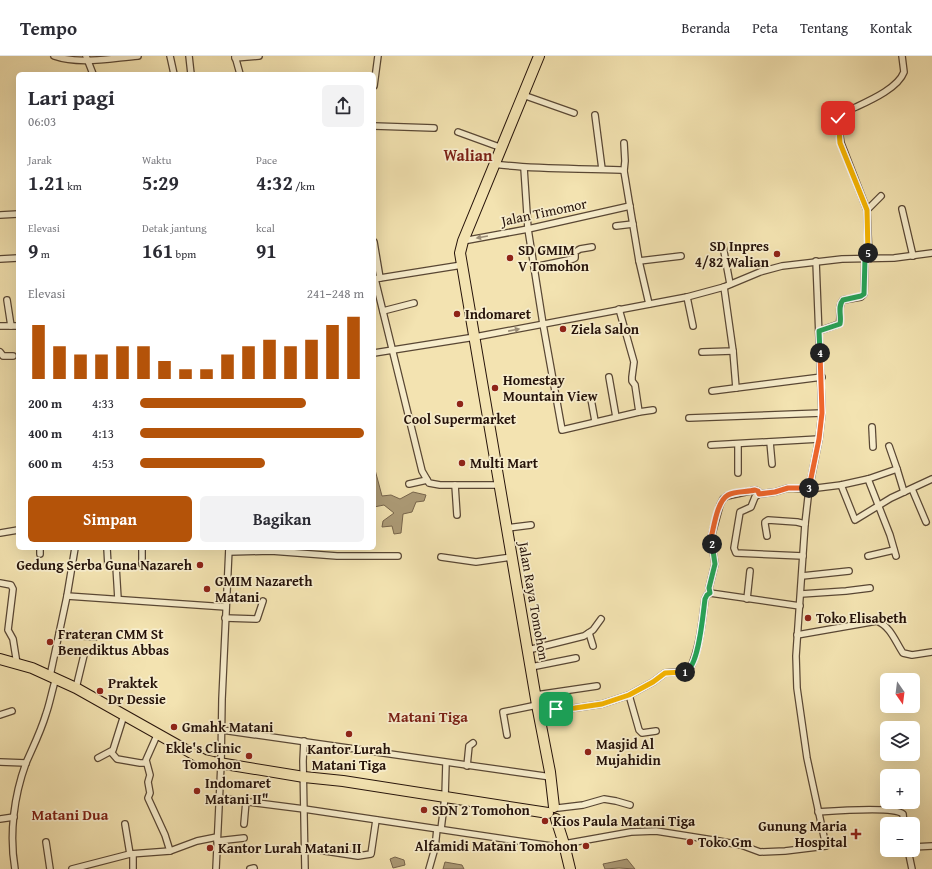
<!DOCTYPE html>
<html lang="id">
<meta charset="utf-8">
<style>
body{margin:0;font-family:"Gentium Book Plus",serif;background:#f2f2f3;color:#2b2b33;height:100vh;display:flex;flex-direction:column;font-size:15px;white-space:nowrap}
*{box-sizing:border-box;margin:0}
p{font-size:13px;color:#7c7c81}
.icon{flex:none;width:22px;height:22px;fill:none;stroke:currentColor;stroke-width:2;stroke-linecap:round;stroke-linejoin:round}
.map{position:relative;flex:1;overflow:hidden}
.panel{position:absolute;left:16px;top:16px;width:360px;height:478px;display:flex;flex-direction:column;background:#fff;border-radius:6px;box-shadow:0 4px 16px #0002}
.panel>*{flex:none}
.needle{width:26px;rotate:166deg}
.fabs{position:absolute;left:880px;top:617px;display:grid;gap:8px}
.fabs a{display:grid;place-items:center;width:40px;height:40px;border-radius:6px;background:#fff;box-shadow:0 4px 16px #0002;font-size:20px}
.pin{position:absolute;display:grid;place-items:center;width:34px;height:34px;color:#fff;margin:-17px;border-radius:8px;box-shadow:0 2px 6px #0006}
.km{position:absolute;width:20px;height:20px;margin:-10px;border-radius:50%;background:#222;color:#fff;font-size:11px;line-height:20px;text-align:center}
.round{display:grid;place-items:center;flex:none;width:42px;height:42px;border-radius:6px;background:#f2f2f3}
.head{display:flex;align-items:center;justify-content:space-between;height:68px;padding:0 12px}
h1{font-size:22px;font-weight:600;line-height:30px}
.figures{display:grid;grid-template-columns:repeat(3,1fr);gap:6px;height:68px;padding:4px 12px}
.figures div{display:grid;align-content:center}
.figures b{font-size:20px;font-weight:600}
.figures small{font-size:11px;font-weight:400}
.figures p{font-size:11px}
.chart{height:112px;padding:8px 12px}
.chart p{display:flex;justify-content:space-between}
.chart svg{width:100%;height:72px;margin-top:4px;stroke:#b45309;stroke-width:6}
.primary-button{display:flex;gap:8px;margin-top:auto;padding:8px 12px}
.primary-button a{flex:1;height:46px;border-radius:6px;background:#b45309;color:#fff;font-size:16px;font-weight:600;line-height:46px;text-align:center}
.primary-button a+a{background:#f2f2f3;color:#2b2b33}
ul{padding:0 12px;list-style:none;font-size:13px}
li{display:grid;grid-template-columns:64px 48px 1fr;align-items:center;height:30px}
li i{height:10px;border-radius:5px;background:#b45309}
header{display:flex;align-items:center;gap:24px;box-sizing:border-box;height:56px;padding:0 20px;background:#fff;border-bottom:1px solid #e1e1e2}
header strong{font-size:19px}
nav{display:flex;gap:22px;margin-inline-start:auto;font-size:14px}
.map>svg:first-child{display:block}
.water{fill:#ad9c78;stroke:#77654c}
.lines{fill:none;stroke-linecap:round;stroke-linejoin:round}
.street-casing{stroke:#594734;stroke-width:8}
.highway-casing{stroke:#26130a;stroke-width:12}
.street{stroke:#f7edcc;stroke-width:5.5}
.highway{stroke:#f3e3b1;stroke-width:10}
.oneway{fill:#998b75}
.split-1-casing{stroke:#fff;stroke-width:8}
.split-2-casing{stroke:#fff;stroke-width:8}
.split-3-casing{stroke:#fff;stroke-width:8}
.split-4-casing{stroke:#fff;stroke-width:8}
.split-5-casing{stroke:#fff;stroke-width:8}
.split-6-casing{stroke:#fff;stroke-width:8}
.split-1{stroke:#f5b400;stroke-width:5}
.split-2{stroke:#22a559;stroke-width:5}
.split-3{stroke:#f0652b;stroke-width:5}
.split-4{stroke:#f0652b;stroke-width:5}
.split-5{stroke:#22a559;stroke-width:5}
.split-6{stroke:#f5b400;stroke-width:5}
.poi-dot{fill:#8f2418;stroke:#f7edcc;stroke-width:1.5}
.labels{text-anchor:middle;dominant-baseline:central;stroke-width:3.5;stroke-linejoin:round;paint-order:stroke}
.street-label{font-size:14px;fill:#26130a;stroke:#f7edcc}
.poi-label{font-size:14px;font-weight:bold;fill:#26130a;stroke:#f7edcc;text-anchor:start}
.neighbourhood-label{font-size:15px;font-weight:bold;fill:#7a1f14;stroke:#f7edcc}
.quarter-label{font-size:16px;font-weight:bold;fill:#7a1f14;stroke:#f7edcc}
</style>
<header>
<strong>Tempo</strong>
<nav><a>Beranda</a><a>Peta</a><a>Tentang</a><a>Kontak</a></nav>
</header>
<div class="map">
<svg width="932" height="813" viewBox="0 0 932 813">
<rect width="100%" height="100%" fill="#f3e3b1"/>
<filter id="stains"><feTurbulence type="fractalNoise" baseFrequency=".005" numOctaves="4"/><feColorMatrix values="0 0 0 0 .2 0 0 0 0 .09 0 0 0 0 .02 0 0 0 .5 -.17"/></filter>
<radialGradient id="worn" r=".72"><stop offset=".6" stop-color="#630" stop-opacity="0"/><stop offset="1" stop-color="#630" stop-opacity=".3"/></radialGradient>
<g class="water">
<path d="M374,410l8,30 9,-1 9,4 13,-7 13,3 -2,6 -8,1 -4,10 -9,2 -2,19 -7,1 -2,-8 -10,1 1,-6 11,-8 -10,-8 -10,2z"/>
<path d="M395,801l9,3 1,5 -12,3 -3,-9z"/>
<path d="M627,803l8,10 -16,-1 -14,1 -2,-5z"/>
<path d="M445,806l17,3 2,4h-21z"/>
</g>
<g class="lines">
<g class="street-casing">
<g id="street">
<path d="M54,0c26,9 58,2 84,0"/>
<path d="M86,0l7,18"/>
<path d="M170,0l4,18"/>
<path d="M189,0l2,18"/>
<path d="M235,0l5,18"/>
<path d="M235,2l24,-2"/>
<path d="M374,30l4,-30"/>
<path d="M523,39l51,18"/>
<path d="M595,59l7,54"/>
<path d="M374,70l60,2"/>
<path d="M458,76l44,16"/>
<path d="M494,108c43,6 85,4 127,6l3,1 15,90 10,43"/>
<path d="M524,112l4,61 15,95 19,106 77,-18 -4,-27 -3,-4v-4l2,-15 -15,-53"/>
<path d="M624,115l1,-10 -1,-18"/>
<path d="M902,153l11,47"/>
<path d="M867,154l-26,-67 -4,-25c4,-7 13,-8 19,-11 15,-7 42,-19 48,-35l-2,-16"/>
<path d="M0,159l18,-1"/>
<path d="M616,170l17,-2"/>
<path d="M463,185l65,-12 102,-23"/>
<path d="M374,186l6,36"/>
<path d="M723,190l7,38"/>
<path d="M0,203l18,-1"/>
<path d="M869,203l-2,-49 14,-14"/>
<path d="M639,205l42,-5"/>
<path d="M534,211l39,-8 2,-1v-6l5,-3 12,-2"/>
<path d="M374,223l88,-14"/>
<path d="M375,223l47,192 7,12 11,2h60"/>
<path d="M687,241l6,29"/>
<path d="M7,244l4,26"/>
<path d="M383,255l31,-8"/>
<path d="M0,270h18"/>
<path d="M819,275l20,-7c3,-8 -2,-17 4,-24l18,-3 3,-3 1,-35"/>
<path d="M733,295l3,37"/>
<path d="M0,296l3,4h10"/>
<path d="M702,296l31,-1 -9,-64"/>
<path d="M374,297l101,-16 212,-40 37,-10 36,-15 22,-6 60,-7 52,-1 38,-5"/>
<path d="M609,321l7,40"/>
<path d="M712,335l110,-14"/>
<path d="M591,343l4,22"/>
<path d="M639,356l14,-2"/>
<path d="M689,362l133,-5"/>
<path d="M872,371l1,20"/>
<path d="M770,386l2,22"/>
<path d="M738,388v29"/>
<path d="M711,389l108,-6"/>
<path d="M897,413l7,23"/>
<path d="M868,423l22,56 6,21"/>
<path d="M409,428l18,-4"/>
<path d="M455,429l2,30"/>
<path d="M841,429l14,35 36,-22 41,-19"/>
<path d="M912,433l14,33"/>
<path d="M507,472l24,-3"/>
<path d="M0,477l18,-3"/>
<path d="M767,480l-2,-12v-2l3,-2 29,2 8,2"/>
<path d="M107,492l1,18h8l2,33"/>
<path d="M229,496l42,-1 66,5h61"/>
<path d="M40,498v-6"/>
<path d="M803,500l-67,-3 -2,-5 6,-36 11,-5 4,-10 4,-3 16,-2 13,-4 21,1 32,-4 27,-6 29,-10 -8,-23"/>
<path d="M868,500l26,-6"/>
<path d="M441,501l35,5 36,-5"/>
<path d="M142,508v-16"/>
<path d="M802,520l47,-5"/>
<path d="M0,527l11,2 2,4 -5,41 5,9 4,25"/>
<path d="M710,537l-1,-5 6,-24 -4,-26 9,-33 3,-6 4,-3 28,-6 3,1 1,3"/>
<path d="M801,538l45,-3 24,-3"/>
<path d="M67,540l159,11"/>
<path d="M747,543l3,-28"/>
<path d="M225,562l32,1 6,-18"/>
<path d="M589,577l4,13"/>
<path d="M59,578l36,3"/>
<path d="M797,579l80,-14c14,6 18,20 26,32l9,2 20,-3"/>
<path d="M528,594l56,-14 9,-6 8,-11"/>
<path d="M531,611l45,-9"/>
<path d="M50,620l17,-80 8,-48"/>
<path d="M76,632l8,-33"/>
<path d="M536,639l61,-9"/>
<path d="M629,639l10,35 3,3 14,-2"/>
<path d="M538,656l8,-2 29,-2 27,-4 27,-9 24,-13 12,-9 23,-2 2,-2c10,-22 12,-46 15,-70l2,-4 3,-2 90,13"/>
<path d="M0,659l12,-4"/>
<path d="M222,674l329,47"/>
<path d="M158,677l-12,27 4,15 -2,7 2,11 -2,5 17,37 5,16"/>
<path d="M507,679l-4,-23 34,-7"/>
<path d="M304,685l-1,20 2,108"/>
<path d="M111,696l6,7 23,4h6"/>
<path d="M98,702l15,-8 11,-35"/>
<path d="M0,706l26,1"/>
<path d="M467,710l2,-20 4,-3"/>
<path d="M218,742l86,11 261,39"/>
<path d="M558,752l25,-3 21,-6 12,2 14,4"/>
<path d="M818,756c14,-1 76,-6 85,2l1,10"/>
<path d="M0,763l14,-2"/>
<path d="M125,768l5,30"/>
<path d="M244,768l2,-23"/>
<path d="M441,773l4,-32 1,-34"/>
<path d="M217,785l27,-3"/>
<path d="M46,786l4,27"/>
<path d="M564,788l67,-12 25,-1 63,10 22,4 19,7 25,-1 41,-5 -19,-88 -10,-70 -1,-32 9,-132 4,-35 10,-50 3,-26 -6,-152"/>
<path d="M913,791l19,-1"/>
<path d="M305,792l53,8 13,-2 5,-34"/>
<path d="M908,794l4,19"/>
<path d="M133,798v15"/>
<path d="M15,813c-6,-35 -1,-73 11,-106 7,-16 15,-32 20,-49 4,-11 6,-24 10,-36"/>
<path d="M72,813l58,-15 40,-3 27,-10 20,-4"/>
<path d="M216,813l5,-105 1,-65 7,-151"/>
<path d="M250,813l4,-1"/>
<path d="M429,813l6,-21 2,-19"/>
</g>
</g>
<g class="highway-casing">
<g id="highway">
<path d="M539,0l-76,185 -3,12 77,452 13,67 4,35"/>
<path d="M0,603l32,9 44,20 128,72 9,2 91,15 39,4 205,32"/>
<path d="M556,763l8,25 6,25"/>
</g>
</g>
<use href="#street" class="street"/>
<use href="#highway" class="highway"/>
</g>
<defs><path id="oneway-solid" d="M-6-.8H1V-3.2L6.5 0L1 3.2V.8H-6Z"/></defs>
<g class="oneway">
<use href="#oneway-solid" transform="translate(482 181) rotate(170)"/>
<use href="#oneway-solid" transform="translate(514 274) rotate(-11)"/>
</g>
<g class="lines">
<g class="split-1-casing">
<path id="split-1" d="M556,653l19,-1 27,-4 27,-9 24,-13 12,-9 20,-1"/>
</g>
<g class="split-2-casing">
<path id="split-2" d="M685,616c14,-4 18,-59 20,-73l2,-4 3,-2 -1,-5 6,-24 -3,-20"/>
</g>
<g class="split-3-casing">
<path id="split-3" d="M712,488l-1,-6c3,-11 6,-37 17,-43 7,-4 19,-3 27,-5l3,1 1,3 16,-2 13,-4h21"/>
</g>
<g class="split-4-casing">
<path id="split-4" d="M809,432l10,-49 3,-26 -2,-60"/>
</g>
<g class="split-5-casing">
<path id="split-5" d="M820,297l-1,-22 21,-7c2,-8 -3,-17 3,-24l18,-4 3,-2 1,-35h3v-6"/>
</g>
<g class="split-6-casing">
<path id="split-6" d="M838,62l2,25 27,67 1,43"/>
</g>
<use href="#split-1" class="split-1"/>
<use href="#split-2" class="split-2"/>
<use href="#split-3" class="split-3"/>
<use href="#split-4" class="split-4"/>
<use href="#split-5" class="split-5"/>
<use href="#split-6" class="split-6"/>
</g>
<g class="poi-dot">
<circle cx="777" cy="198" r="4"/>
<circle cx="510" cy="202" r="4"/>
<circle cx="457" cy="258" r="4"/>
<circle cx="563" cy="273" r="4"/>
<circle cx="495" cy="332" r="4"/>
<circle cx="460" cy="348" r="4"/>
<circle cx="462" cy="407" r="4"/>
<circle cx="200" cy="509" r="4"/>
<circle cx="207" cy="533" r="4"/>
<circle cx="808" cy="562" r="4"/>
<circle cx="50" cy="586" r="4"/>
<circle cx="100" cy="635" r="4"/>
<circle cx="174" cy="671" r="4"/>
<circle cx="349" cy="678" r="4"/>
<circle cx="588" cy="696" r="4"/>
<circle cx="249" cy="700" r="4"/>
<circle cx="197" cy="735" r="4"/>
<circle cx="424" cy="754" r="4"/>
<circle cx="545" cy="765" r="4"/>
<path d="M854 772h4v4h4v4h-4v4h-4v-4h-4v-4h4z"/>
<circle cx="690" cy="786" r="4"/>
<circle cx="586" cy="790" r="4"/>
<circle cx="210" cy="792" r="4"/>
</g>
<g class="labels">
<g class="street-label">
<text transform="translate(544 156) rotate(-12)">Jalan Timomor</text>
<text transform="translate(534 545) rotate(80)">Jalan Raya Tomohon</text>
</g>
<g class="poi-label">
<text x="769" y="190" text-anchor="end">SD Inpres<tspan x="769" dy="16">4/82 Walian</tspan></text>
<text x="518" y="194">SD GMIM<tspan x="518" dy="16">V Tomohon</tspan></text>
<text x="465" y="258">Indomaret</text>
<text x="571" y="273">Ziela Salon</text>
<text x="503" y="324">Homestay<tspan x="503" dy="16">Mountain View</tspan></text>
<text x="460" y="363" text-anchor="middle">Cool Supermarket</text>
<text x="470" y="407">Multi Mart</text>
<text x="192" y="509" text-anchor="end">Gedung Serba Guna Nazareh</text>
<text x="215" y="525">GMIM Nazareth<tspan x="215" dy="16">Matani</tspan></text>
<text x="816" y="562">Toko Elisabeth</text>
<text x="58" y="578">Frateran CMM St<tspan x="58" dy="16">Benediktus Abbas</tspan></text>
<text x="108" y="627">Praktek<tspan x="108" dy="16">Dr Dessie</tspan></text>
<text x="182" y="671">Gmahk Matani</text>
<text x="596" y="688">Masjid Al<tspan x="596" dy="16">Mujahidin</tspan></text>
<text x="241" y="692" text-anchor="end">Ekle's Clinic<tspan x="241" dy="16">Tomohon</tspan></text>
<text x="349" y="693" text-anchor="middle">Kantor Lurah<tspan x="349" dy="16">Matani Tiga</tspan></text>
<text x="205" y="727">Indomaret<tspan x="205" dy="16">Matani II"</tspan></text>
<text x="432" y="754">SDN 2 Tomohon</text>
<text x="553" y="765">Kios Paula Matani Tiga</text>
<text x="847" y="770" text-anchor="end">Gunung Maria<tspan x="847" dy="16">Hospital</tspan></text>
<text x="698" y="786">Toko Gm</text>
<text x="578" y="790" text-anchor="end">Alfamidi Matani Tomohon</text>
<text x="218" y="792">Kantor Lurah Matani II</text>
</g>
<g class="neighbourhood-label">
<text x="428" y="660">Matani Tiga</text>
<text x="70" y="758">Matani Dua</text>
</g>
<g class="quarter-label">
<text x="468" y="99">Walian</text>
</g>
</g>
<rect width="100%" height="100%" filter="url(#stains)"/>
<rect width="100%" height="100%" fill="url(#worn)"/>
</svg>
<div class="fabs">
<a><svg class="needle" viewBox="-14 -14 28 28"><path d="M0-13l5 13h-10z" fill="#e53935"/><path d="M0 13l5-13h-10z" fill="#7c7c81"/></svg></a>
<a><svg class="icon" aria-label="layers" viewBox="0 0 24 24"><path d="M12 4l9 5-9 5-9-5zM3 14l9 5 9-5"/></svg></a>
<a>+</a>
<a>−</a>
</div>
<div class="pin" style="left:556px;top:653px;background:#1e9e55"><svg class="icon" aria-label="arrive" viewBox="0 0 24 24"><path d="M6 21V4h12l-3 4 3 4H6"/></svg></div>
<div class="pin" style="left:838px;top:62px;background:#d93025"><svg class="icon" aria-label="check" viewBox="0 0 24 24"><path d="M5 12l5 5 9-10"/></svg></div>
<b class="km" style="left:685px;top:616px">1</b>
<b class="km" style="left:712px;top:488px">2</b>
<b class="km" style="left:809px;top:432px">3</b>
<b class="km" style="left:820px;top:297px">4</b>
<b class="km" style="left:868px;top:197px">5</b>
<section class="panel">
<div class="head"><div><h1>Lari pagi</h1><p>06:03</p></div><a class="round"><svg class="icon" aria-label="share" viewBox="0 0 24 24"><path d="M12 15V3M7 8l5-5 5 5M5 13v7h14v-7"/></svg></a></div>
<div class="figures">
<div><p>Jarak</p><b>1.21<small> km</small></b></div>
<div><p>Waktu</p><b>5:29</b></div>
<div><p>Pace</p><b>4:32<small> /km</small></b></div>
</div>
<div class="figures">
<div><p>Elevasi</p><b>9<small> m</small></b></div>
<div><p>Detak jantung</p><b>161<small> bpm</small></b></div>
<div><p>kcal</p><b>91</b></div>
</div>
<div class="chart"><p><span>Elevasi</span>241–248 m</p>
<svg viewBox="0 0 160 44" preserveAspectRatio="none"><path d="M5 44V11M15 44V24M25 44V29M35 44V29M45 44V24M55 44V24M65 44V33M75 44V38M85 44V38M95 44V29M105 44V24M115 44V20M125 44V24M135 44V20M145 44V11M155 44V6"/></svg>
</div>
<ul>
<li><b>200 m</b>4:33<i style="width:74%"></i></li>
<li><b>400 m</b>4:13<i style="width:100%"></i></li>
<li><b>600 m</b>4:53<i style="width:56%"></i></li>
</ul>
<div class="primary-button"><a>Simpan</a><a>Bagikan</a></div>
</section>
</div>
